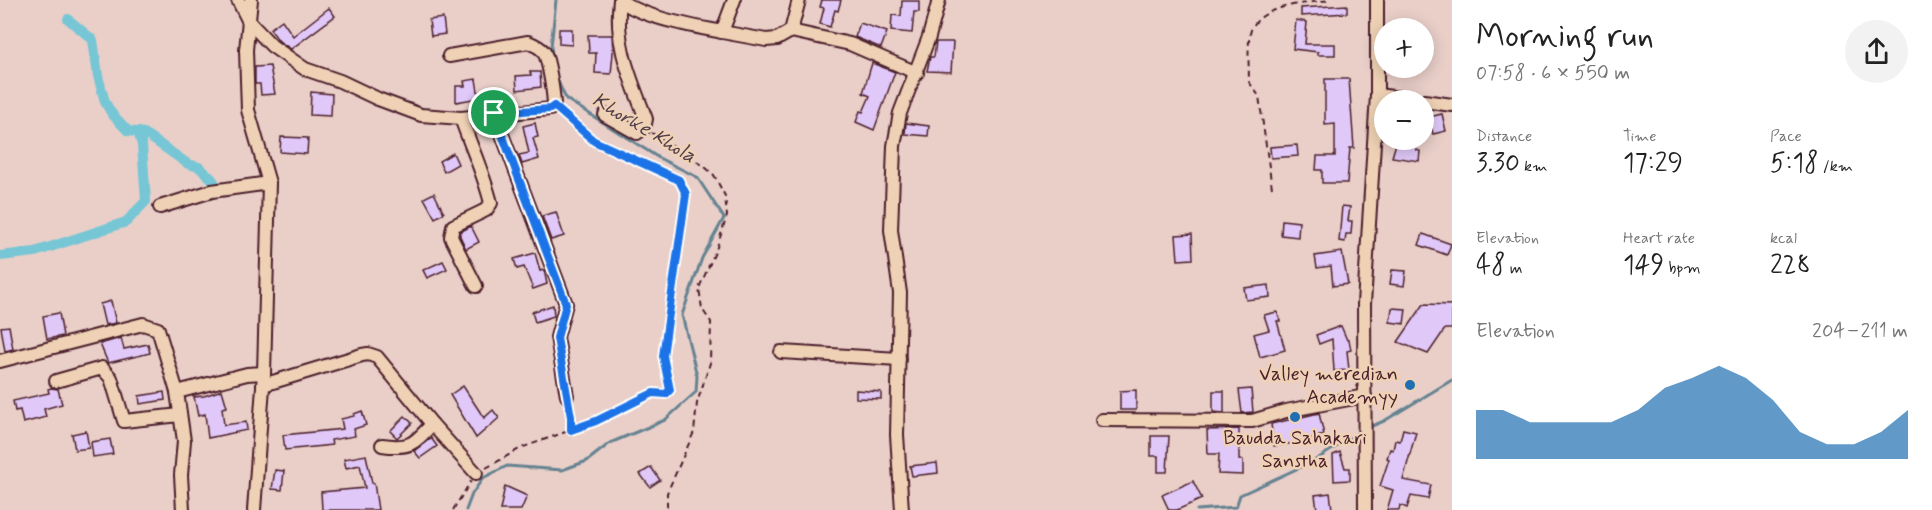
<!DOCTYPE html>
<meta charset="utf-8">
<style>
body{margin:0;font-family:Mynerve,sans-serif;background:#f2f2f2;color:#222;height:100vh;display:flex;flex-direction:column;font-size:22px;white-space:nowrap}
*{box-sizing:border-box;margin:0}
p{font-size:20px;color:#767676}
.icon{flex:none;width:33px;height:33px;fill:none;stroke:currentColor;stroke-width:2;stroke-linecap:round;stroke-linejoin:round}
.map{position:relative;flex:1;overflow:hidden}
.sheet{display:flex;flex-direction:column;background:#fff;width:480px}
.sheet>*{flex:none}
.buttons{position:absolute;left:1374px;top:18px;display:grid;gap:12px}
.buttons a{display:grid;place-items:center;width:60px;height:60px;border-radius:50%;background:#fff;box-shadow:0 3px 15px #0003;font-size:30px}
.pin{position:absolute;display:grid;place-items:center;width:51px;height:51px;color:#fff;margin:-26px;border:3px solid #fff;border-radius:50%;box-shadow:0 2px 6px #0007}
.round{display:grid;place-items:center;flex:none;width:63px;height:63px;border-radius:32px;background:#f2f2f2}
.headline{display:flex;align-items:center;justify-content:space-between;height:102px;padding:0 24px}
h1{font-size:33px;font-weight:600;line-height:45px}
.figures{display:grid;grid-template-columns:repeat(3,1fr);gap:9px;height:102px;padding:6px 24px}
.figures div{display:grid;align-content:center}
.figures b{font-size:26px;font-weight:600}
.figures small{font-size:16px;font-weight:400}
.figures p{font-size:16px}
.chart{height:168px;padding:12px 24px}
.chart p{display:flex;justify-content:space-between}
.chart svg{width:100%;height:108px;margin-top:6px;fill:#1f6fb2;opacity:.7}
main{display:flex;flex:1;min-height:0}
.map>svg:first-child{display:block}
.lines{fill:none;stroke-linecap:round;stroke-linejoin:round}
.stream{stroke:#658391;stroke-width:3}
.canal{stroke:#77c6d5;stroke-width:10}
.building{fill:#e0c8f8;stroke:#4a1f2b;stroke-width:1.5}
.street-casing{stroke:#4a1f2b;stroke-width:16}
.path{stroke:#4a1f2b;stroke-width:2;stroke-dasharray:6 4.5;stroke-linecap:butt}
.street{stroke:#efd2b5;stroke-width:12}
.route-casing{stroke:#fff;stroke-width:12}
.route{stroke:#1a73e8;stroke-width:8}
.poi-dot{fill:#1f6fb2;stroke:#efd2b5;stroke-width:2}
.labels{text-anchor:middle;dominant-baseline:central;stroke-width:5;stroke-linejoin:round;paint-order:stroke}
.poi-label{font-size:20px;fill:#4a1f2b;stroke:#efd2b5;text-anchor:end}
.water-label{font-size:21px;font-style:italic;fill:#53404d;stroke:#efd2b5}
</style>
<main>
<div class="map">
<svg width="1452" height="510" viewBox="0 0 1452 510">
<rect width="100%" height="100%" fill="#eacfc9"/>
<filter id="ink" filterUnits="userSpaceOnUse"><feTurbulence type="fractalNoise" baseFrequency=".0167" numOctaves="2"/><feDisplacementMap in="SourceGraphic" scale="12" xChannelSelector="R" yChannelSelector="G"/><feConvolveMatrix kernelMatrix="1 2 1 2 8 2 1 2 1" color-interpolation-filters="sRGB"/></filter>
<g filter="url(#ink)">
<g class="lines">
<g class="stream">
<path d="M553,61l-2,-14 5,-47"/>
<path d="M1367,428l17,-7 68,-41"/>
<path d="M466,510l6,-16 11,-16 24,-12 55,4 25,-9 23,-18 55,-23 31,-28 1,-16 -15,-61 20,-57 22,-40 -27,-41 -38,-19 -93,-59 -9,-20"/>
<path d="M1197,510l39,-3 4,-12 74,-34 47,-30"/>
</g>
<g class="canal">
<path d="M68,19l25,21 5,36 7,26 7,12 16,17 16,2 44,31 11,3 13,12 7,11h6"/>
<path d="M0,256l35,-4 91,-30 20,-21 -4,-56 -4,-13"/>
</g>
</g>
<g class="building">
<path d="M822,0h19l-3,11 -3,-1 -5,17 -10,-3 4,-16 -4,-1z"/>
<path d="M902,1h17v11h-5l-2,21 -21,-2 1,-16 9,1z"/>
<path d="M1347,5v8l-46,3v-8z"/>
<path d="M329,8l6,8 -44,33 -12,-8 -9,-12 12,-9 11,16z"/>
<path d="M443,18l2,16 -14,2 -2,-16z"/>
<path d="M1296,20l11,2 -2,22h30v11h-17v-3l-25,-3z"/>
<path d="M860,23l27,9 -6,16 -26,-11z"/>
<path d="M559,29h13v16l-13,-1z"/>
<path d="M588,35h24l1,18 -2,21 -16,-1 1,-20h-7z"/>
<path d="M936,42h17l-2,30 -24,-1 3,-14h4z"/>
<path d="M872,63l23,9 -21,58 -18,-8 4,-11 3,1 7,-16 -7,-3z"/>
<path d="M270,66l5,28 -14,1 -1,-11h-5v-17z"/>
<path d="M530,72h10l1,15 -24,3 -1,-14 15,-1z"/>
<path d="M476,79l3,19 -23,4v-16h9l-1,-5z"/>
<path d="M1325,79h24l5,69h-4l-3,35h-25v-13h-6l1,-14h18v-32l-10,1z"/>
<path d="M311,92l21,2 -1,22 -21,-1z"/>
<path d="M1442,114l4,17 -13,3 -4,-17z"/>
<path d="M535,123l3,14 -5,1 6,21 -17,5 -3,-9 10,-2 -6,-27z"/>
<path d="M906,123l23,3 -1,10 -23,-2z"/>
<path d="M281,137l27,1 -1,16 -27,-2z"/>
<path d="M1397,140h21l-2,10 4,1 -1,10 -27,-4z"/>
<path d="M1297,145l1,11 -27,2 -1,-11z"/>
<path d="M453,153l5,11 -14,8 -5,-11z"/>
<path d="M434,193l10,20 -9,5 -11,-20z"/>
<path d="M1342,206l8,1 -2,14h4l-1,13h-5l-1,8 -6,-1z"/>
<path d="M556,212l8,24 -13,4 -9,-24z"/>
<path d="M1282,220l17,2 -1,15 -17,-2z"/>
<path d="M471,226l8,16 -13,7 -6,-13v-4z"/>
<path d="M1192,234l1,25 -15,1 -2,-25z"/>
<path d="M1423,234l28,10 -4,11 -28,-10z"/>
<path d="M1342,252l6,32 -15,2 -2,-20 -14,2 -2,-12z"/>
<path d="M535,253l5,18 4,-1 3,14 -14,5 -9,-22 -7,2 -3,-10z"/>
<path d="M443,261l4,8 -20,9 -4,-8z"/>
<path d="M1392,270l14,1 -2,15 -14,-2z"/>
<path d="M1269,285l1,12 -24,3 -2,-12z"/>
<path d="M111,301l5,22 -11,2 -5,-21z"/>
<path d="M1424,304l28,1v24h-7l-17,25 -30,-12z"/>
<path d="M553,305l1,11 -19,6 -3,-10z"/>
<path d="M1392,308l14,1 -2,15 -14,-2z"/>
<path d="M1277,312l3,9h-3l8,29 -25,7 -6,-23 15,-4 -5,-15z"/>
<path d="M59,313l4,23 -16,3 -4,-23z"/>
<path d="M9,326l4,23 -8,2 -4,-24z"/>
<path d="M1341,326l6,14h2l2,10 -4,1 2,19 -15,1 -2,-32 -13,5 -3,-9z"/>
<path d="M121,338l3,11 24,-5 2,9 -42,10 -8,-19z"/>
<path d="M463,386l21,32 9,-8 6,8 -23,20 -26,-43z"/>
<path d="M51,388l7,1 4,15 -18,5 2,8 -23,6 -3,-13 -5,1 -2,-10 36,-8 -1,-4z"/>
<path d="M1251,389l2,23 -11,1 -3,-23z"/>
<path d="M222,390l5,17 -5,1 2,17 22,-3 1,8 -39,8 -3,-24 -7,2 -4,-19 10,-1z"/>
<path d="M856,390l25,2v7l-25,-1z"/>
<path d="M1136,390v20h-16v-19z"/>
<path d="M1213,391h11v22l-11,-1z"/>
<path d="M164,392l1,8 -25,4 -1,-8z"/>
<path d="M362,411l4,14 -12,4 1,7 -24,4 1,5 -47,5 -2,-15 60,-6 -2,-10 13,-3v-2z"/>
<path d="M1319,413l5,22 -22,5 1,2 -29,4 -3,-22z"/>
<path d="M405,416l7,7 -15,15 -7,-7z"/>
<path d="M1239,429v31h4v15l-25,-1 1,-20h-11l-1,-24z"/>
<path d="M1403,429l13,3 -13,48 28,5 -3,14 -17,-3 -4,12 -7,-3 -1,5h-12l6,-20 -13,-4 9,-27 -2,-1 3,-9 3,1 2,-10 5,1z"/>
<path d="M86,431l3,17 -14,2 -3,-16z"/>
<path d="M1151,436h18l-2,36h-9v-16h-7z"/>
<path d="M431,438l6,8 -17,12 -6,-7z"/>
<path d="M110,439l3,15 -20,3 -2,-15z"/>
<path d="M1340,452l5,16h5v12l-16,1 -1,-26z"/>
<path d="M366,455l6,28h2l4,27h-56l-1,-18 44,-4 -5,-23 -14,3 -2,-9z"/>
<path d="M937,463l1,10 -26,3 -2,-10z"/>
<path d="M651,467l9,13 -10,7 -10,-13z"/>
<path d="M275,470l9,1 -2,19 -10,-1z"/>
<path d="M1193,481l9,18 -25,11h-8l-7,-15z"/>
<path d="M505,486l22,10 -6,14h-21z"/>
<path d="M1330,493l2,16 -15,1 -2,-15z"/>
</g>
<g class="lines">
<g class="street-casing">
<g id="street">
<path d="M238,0l11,22 23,24 33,23 35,12 38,18 43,16 40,3 89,-9 4,-3c0,-10 -5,-45 -10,-54 -4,-5 -11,-8 -16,-10l-79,14"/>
<path d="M251,0l-5,50 2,60 21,73 -5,190 -10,137"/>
<path d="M620,0c23,18 73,26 102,32l12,-32"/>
<path d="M799,0l-8,31 59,13 67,29"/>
<path d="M722,32l44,8 11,-1 14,-8"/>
<path d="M1377,95l40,5"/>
<path d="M1424,101l28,4"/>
<path d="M494,113l72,191 -9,33 10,59"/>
<path d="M605,115l32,18 7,-5 2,-9c-15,-40 -32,-75 -26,-119"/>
<path d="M461,118c10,29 23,56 30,85l-5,7 -33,16 -2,11 25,49"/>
<path d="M160,207l52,-16 57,-8"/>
<path d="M781,352l118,7"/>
<path d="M0,361l143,-37 15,5 19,63 7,49 -3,34 2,35"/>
<path d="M56,381l46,-13 9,10 13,43 56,-6"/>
<path d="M263,385l99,-30 6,-1 9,3 55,67 44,49"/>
<path d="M177,392l70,-18 17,-1"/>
<path d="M1102,420l150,1 34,-10 79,-15"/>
<path d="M382,445c28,4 32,-1 50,-21"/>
<path d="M902,510l-5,-75 3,-142 -9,-63 3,-84 6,-33 29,-76 10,-37"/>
<path d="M1365,510l-1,-206 13,-209v-95"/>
</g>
</g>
<g class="path">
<path d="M652,133l52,33 10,9 11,21 2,20 -11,34 -17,38 3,21 9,13 -1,41 -13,40 -3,29 -27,61v17"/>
<path d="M1272,188l-13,-92 -10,-14c0,-13 -2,-41 2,-52 11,-26 54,-26 77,-30"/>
<path d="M568,406l3,24"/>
<path d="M486,468l35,-20 75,-27 57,-28 13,1 4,-4 -7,-34 24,-150 -2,-19 -6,-7 -85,-39 -31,-28"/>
<path d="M453,510l18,-29"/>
</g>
<use href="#street" class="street"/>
</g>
</g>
<g class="lines" filter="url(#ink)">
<g class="route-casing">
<path id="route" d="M554,106l40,35 85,39 7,14 -23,162 7,34 -4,4 -13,-1 -57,28 -25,9v-13l-14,-79 9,-34 -72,-191 56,-4z"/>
</g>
<use href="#route" class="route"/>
</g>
<g class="poi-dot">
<circle cx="1410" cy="385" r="6"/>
<circle cx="1295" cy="417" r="6"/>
</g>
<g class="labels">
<g class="poi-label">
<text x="1398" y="374">Valley meredian<tspan x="1398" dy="23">Academyy</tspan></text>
<text x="1295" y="438" text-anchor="middle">Baudda Sahakari<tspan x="1295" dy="23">Sanstha</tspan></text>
</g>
<g class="water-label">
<text transform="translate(644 128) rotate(31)">Khorke Khola</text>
</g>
</g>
</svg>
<div class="buttons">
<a>+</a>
<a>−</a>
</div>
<div class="pin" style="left:494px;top:113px;background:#1e9e55"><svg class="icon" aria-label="arrive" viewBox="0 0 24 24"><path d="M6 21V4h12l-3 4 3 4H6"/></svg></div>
</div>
<section class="sheet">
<div class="headline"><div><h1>Morning run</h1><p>07:58 · 6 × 550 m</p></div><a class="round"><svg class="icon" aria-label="share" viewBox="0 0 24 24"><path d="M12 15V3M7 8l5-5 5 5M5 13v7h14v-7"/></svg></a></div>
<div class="figures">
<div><p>Distance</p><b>3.30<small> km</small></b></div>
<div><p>Time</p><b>17:29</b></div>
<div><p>Pace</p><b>5:18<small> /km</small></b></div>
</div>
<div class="figures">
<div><p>Elevation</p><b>48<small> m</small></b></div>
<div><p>Heart rate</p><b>149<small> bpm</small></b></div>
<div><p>kcal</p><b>228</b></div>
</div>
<div class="chart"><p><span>Elevation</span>204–211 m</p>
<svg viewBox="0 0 160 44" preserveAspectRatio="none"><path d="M0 44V24L10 24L20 29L30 29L40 29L50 29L60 24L70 15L80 11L90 6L100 11L110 20L120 33L130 38L140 38L150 33L160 24V44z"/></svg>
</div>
</section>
</main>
